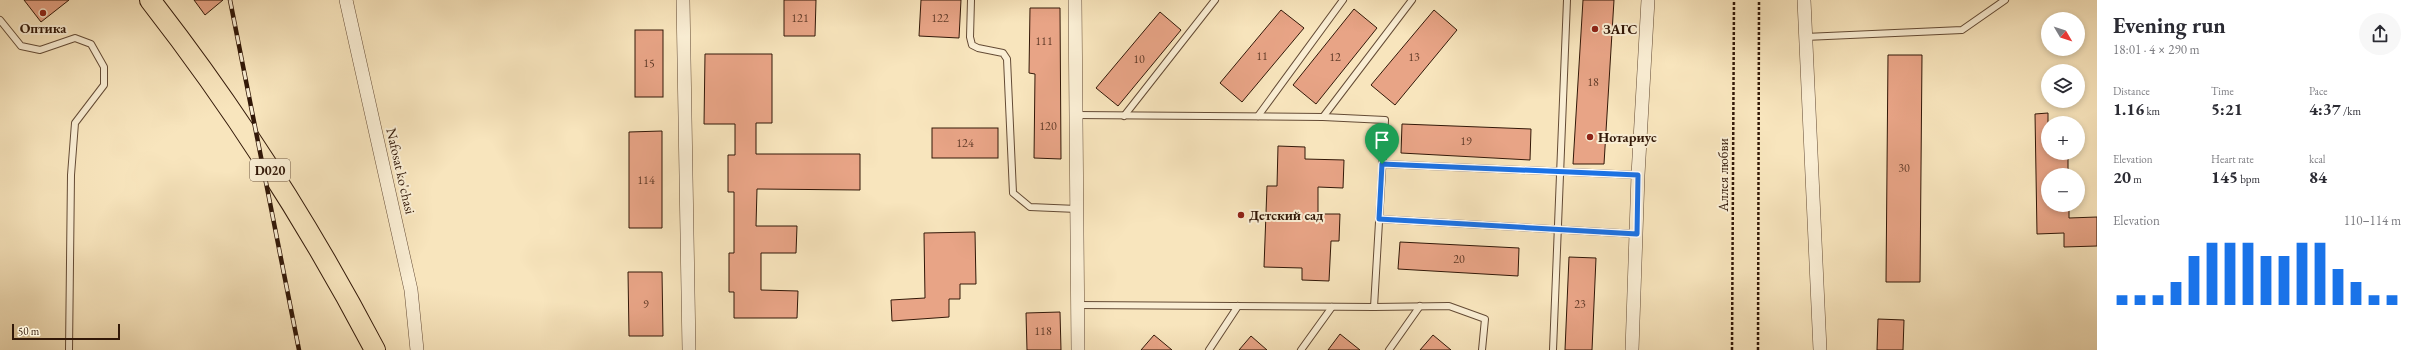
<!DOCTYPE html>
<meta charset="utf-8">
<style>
body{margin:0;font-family:"EB Garamond",serif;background:#f7f7f7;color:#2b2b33;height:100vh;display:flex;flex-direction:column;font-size:15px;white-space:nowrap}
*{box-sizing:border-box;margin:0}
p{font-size:13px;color:#7c7c81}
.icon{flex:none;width:22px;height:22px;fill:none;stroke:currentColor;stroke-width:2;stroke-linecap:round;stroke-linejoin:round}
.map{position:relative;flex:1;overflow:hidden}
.drawer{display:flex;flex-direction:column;background:#fff;width:320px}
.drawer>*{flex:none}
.needle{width:26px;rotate:129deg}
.controls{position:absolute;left:2041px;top:12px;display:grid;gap:8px}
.controls a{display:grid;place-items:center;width:44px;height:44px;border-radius:50%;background:#fff;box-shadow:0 2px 6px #0003;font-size:20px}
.scale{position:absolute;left:12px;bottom:10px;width:108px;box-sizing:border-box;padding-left:4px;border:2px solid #321808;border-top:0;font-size:11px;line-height:14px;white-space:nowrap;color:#321808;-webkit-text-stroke:3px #faeed4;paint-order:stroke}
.pin{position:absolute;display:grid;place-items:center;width:34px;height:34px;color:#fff;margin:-41px -17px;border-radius:50% 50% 50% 0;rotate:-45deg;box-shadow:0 0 4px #0007}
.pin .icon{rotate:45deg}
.round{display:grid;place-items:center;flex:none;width:42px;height:42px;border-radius:21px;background:#f7f7f7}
.overview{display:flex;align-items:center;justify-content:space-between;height:68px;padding:0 16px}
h1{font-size:22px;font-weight:700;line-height:30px}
.figures{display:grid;grid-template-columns:repeat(3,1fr);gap:6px;height:68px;padding:4px 16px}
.figures div{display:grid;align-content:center}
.figures b{font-size:17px;font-weight:700}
.figures small{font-size:11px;font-weight:400}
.figures p{font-size:11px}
.chart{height:112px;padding:8px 16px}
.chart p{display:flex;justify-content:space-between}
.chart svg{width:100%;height:72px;margin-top:4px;stroke:#1a73e8;stroke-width:6}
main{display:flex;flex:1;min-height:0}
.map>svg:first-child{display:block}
.building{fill:#e8a486;stroke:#321808}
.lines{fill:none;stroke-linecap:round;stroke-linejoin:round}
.lane-casing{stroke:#644b35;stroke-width:8}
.street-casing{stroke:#644b35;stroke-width:14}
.primary-casing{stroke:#321808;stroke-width:22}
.path{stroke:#321808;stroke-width:2.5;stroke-dasharray:3 2;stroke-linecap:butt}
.lane{stroke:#faeed4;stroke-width:6}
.street{stroke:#faeed4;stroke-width:13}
.primary{stroke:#f8e5bd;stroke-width:20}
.rail-casing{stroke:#321808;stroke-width:4.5}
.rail{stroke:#faeed4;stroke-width:3;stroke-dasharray:9;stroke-linecap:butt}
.route-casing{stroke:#fff;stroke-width:8}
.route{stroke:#1a73e8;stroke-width:5}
.poi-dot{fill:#8f2418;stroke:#faeed4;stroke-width:1.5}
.labels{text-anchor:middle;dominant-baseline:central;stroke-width:4;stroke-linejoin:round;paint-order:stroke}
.number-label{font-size:12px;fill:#603b28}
.shield{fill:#faeed4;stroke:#6e5845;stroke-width:1}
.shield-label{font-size:13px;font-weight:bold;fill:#321808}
.poi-label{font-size:14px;font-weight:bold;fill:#321808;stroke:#faeed4;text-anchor:start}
.street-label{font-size:14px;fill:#321808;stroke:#faeed4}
</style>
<main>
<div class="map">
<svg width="2097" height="350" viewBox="0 0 2097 350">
<rect width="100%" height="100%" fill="#f8e5bd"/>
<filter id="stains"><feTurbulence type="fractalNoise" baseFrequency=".005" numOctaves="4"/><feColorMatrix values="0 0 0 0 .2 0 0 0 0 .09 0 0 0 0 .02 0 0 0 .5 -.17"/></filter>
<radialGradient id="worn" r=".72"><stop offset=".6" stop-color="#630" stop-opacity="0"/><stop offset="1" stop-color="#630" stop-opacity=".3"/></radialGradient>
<g class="building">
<path d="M24,0h45l-28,22z"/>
<path d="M194,0h29l-18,15z"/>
<path d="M784,0h32l-1,36h-31z"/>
<path d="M921,0h40l-2,38 -40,-2z"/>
<path d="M1583,0h31l-10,164h-31z"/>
<path d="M1030,8h30l1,151 -27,-1 1,-84 -6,-1z"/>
<path d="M1354,9l23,19 -61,76 -23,-19z"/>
<path d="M1281,10l23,18 -62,74 -22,-19z"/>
<path d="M1434,10l23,20 -62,75 -24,-20z"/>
<path d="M1160,12l21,18 -63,76 -22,-18z"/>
<rect x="635" y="30" width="28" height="67"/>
<path d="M705,54h67v69h-16v31h104v36l-103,-1 -1,37h41l-1,27h-35v37l37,1 -1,27h-63v-26h-5v-39h5v-61h-6v-37h7v-31h-31z"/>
<path d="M1888,55h34l-2,227h-34z"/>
<path d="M2048,113v40h20v22h-20v30h21v13l28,-1v29l-33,1v-14l-27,1 -2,-120z"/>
<path d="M1402,124l129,5 -1,31 -129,-7z"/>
<rect x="932" y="128" width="66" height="30"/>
<path d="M662,131v97h-33v-96z"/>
<path d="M1278,146l27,1v12l39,1 -1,28 -25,-1v27h22l-1,27h-8l-2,40 -27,-1v-12l-38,-1 3,-81h10z"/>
<path d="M975,232l1,52h-16v15h-11v18l-57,4 -1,-21 34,-2 -1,-65z"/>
<path d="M1400,242l119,6 -1,28 -120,-7z"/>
<path d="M1569,257l27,1 -4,92h-27z"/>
<path d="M628,272h34l1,64h-34z"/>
<path d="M1060,312l1,38h-34l-1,-37z"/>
<path d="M1878,319l26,1 -1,30h-26z"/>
<path d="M1340,334l20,16h-32z"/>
<path d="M1154,335l18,15h-31z"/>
<path d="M1433,335l18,15h-31z"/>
<path d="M1251,336l16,14h-28z"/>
</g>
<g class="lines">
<g class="lane-casing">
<g id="lane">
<path d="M971,0l-1,37 2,8 6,3 25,5 4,6 6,134 17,14 47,2"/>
<path d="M0,20l21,26 19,4 35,-12 16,6 13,23v18l-29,38 -4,52 -2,175"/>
<path d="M1805,37l157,-7 43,-30"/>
<path d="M1076,115l247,2 89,-117"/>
<path d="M1124,116l91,-116"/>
<path d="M1258,116l85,-116"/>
<path d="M1382,164l256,11"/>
<path d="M1379,219l258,15"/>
<path d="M1077,305l297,2 11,-187 -62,-3"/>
<path d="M1374,307l75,-1 36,13 -3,31"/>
<path d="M1209,350l29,-44"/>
<path d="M1301,350l31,-43"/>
<path d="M1389,350l31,-44"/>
<path d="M1553,350l14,-350"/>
</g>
</g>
<g class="street-casing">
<g id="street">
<path d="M346,0l65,290 6,60"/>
<path d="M683,0l6,350"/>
<path d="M1075,0l3,350"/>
<path d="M1804,0l16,350"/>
<path d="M1632,350l6,-175 10,-175"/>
</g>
</g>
<g class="primary-casing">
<path id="primary" d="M150,0c85,109 161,228 225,350"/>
</g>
<g class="path">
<path d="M1732,350l2,-350"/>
<path d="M1758,350l1,-350"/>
</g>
<use href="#lane" class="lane"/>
<use href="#street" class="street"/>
<use href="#primary" class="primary"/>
<g class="rail-casing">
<path id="rail" d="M230,0l69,350"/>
</g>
<use href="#rail" class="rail"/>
</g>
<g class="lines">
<g class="route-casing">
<path id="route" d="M1382,164l256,11 -1,59 -258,-15z"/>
</g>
<use href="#route" class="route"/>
</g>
<g class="poi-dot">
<circle cx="43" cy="13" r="4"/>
<circle cx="1595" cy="29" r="4"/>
<circle cx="1590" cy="137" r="4"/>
<circle cx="1241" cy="215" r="4"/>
</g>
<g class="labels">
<g class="number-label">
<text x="800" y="18">121</text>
<text x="940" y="18">122</text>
<text x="1044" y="41">111</text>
<text x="1262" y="56">11</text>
<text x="1335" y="57">12</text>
<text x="1414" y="57">13</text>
<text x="1139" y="59">10</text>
<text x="649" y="63">15</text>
<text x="1593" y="82">18</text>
<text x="1048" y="126">120</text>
<text x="1466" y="141">19</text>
<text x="965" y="143">124</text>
<text x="1904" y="168">30</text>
<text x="646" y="180">114</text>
<text x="1459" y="259">20</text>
<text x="646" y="304">9</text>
<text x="1580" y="304">23</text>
<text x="1043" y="331">118</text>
</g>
<rect class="shield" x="250" y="159" width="40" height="22" rx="3"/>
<g class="shield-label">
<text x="270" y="170">D020</text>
</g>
<g class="poi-label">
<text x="43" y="28" text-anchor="middle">Оптика</text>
<text x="1603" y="29">ЗАГС</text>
<text x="1598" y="137">Нотариус</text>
<text x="1249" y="215">Детский сад</text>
</g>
<g class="street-label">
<text transform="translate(401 171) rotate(77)">Nafosat ko'chasi</text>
<text transform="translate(1723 175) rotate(-90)">Аллея любви</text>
</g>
</g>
<rect width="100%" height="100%" filter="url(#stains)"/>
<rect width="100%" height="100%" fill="url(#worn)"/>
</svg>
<div class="controls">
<a><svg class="needle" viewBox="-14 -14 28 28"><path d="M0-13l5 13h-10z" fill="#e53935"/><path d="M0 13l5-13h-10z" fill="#7c7c81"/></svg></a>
<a><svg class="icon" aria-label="layers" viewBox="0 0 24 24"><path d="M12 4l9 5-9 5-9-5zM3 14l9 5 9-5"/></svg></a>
<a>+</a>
<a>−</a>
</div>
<div class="scale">50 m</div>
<div class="pin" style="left:1382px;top:164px;background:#1e9e55"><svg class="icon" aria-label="arrive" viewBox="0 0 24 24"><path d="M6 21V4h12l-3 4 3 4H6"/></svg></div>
</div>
<section class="drawer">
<div class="overview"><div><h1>Evening run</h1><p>18:01 · 4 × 290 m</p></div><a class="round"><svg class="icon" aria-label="share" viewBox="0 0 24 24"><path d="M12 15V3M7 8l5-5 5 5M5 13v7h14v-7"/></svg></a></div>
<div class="figures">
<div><p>Distance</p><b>1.16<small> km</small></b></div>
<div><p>Time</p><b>5:21</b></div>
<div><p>Pace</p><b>4:37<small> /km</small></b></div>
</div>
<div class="figures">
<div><p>Elevation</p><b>20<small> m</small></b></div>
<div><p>Heart rate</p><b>145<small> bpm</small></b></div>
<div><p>kcal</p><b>84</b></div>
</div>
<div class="chart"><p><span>Elevation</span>110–114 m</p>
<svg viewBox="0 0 160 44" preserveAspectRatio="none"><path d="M5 44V38M15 44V38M25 44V38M35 44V30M45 44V14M55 44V6M65 44V6M75 44V6M85 44V14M95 44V14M105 44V6M115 44V6M125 44V22M135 44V30M145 44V38M155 44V38"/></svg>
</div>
</section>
</main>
